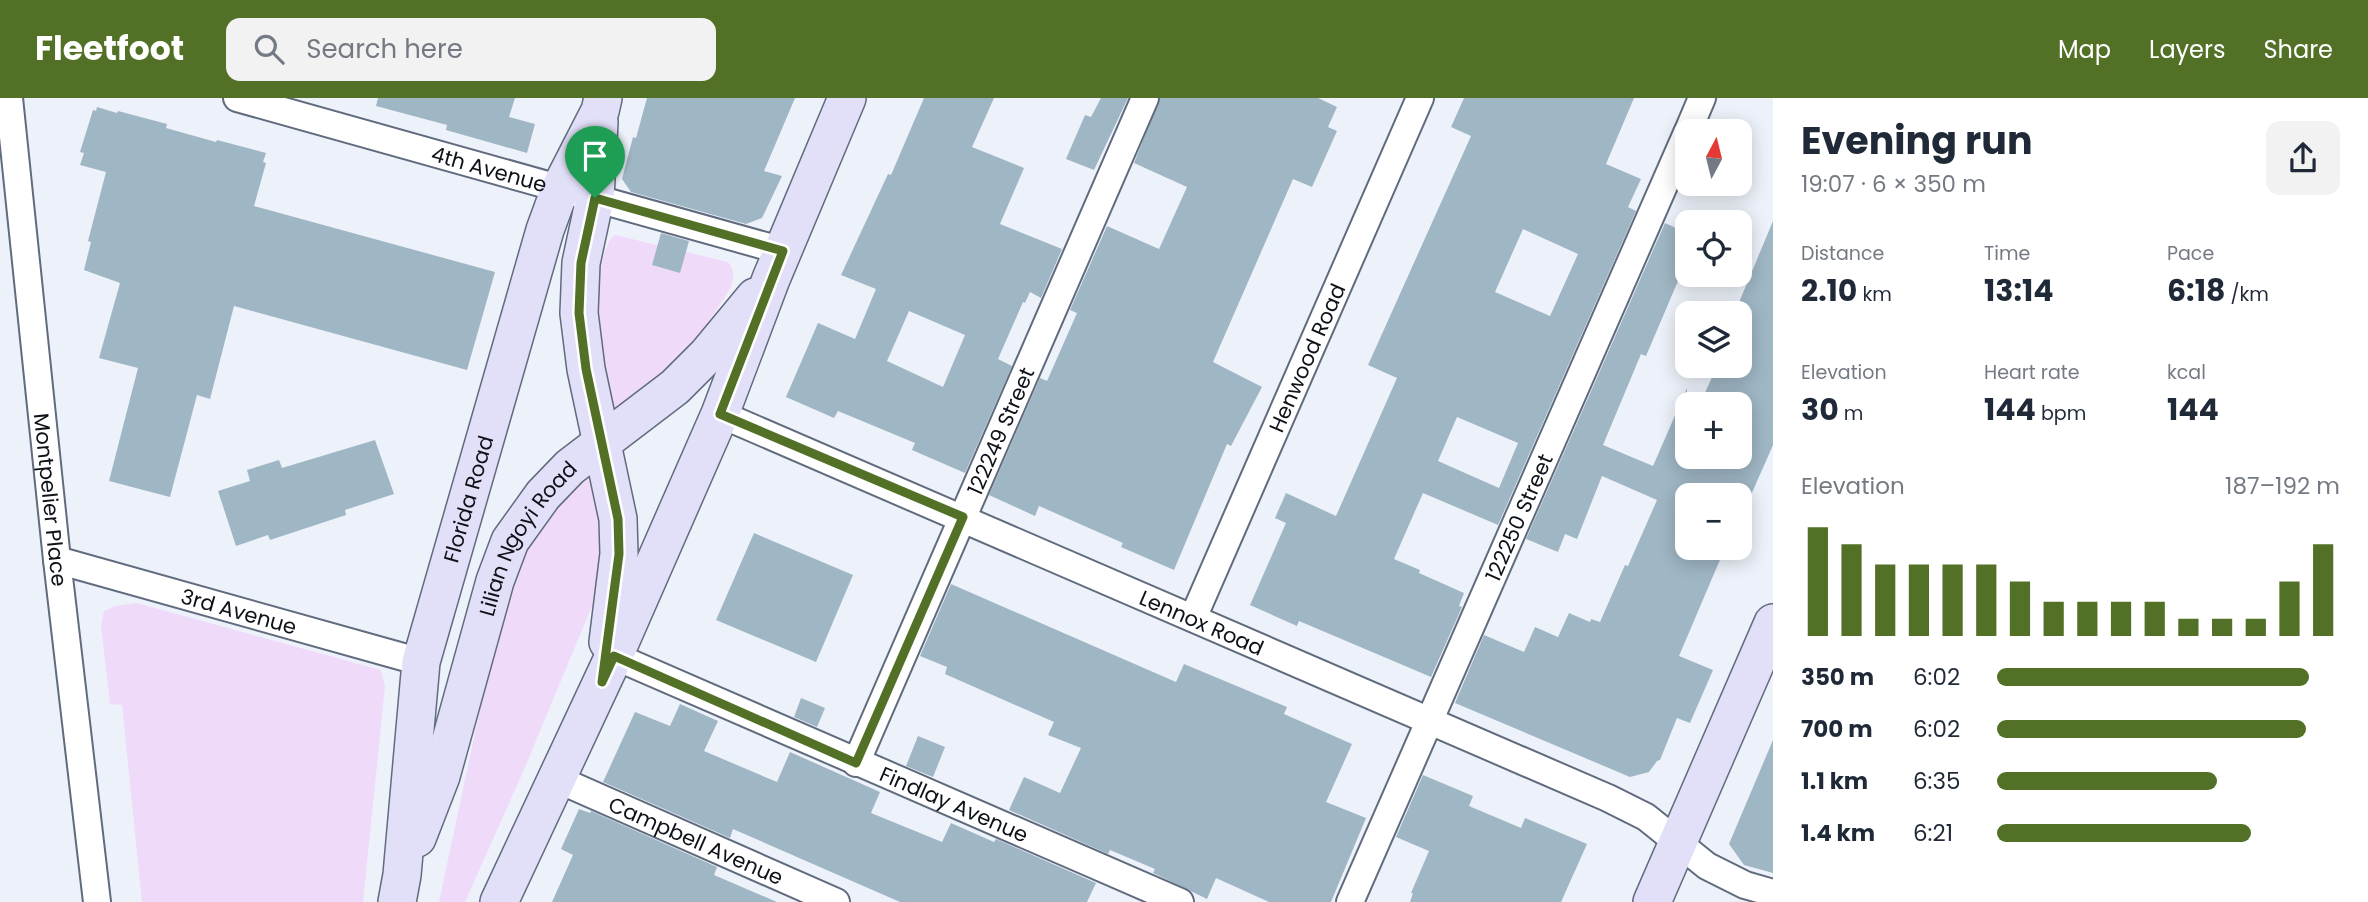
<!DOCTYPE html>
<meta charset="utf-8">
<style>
body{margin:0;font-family:Poppins,sans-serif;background:#f2f2f3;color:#1f2937;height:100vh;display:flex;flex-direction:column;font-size:26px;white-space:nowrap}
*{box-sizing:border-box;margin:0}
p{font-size:23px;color:#747a83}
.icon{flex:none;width:38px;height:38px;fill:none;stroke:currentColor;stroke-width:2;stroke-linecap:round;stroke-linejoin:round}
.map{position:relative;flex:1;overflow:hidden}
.side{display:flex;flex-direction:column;background:#fff;width:595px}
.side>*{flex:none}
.needle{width:46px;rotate:7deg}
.controls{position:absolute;left:1675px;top:21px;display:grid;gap:14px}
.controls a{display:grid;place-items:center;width:77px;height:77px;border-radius:14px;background:#fff;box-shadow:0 4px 18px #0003;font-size:35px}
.pin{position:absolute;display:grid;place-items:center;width:60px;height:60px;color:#fff;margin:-72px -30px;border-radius:50% 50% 50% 0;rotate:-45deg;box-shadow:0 0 7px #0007}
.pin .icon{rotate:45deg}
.round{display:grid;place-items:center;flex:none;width:74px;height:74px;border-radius:14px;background:#f2f2f3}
.headline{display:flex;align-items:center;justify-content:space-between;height:119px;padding:0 28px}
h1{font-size:38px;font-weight:700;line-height:52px}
.stats{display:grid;grid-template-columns:repeat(3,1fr);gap:10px;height:119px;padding:7px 28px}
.stats div{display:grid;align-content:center}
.stats b{font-size:30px;font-weight:700}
.stats small{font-size:19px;font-weight:400}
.stats p{font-size:19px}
.chart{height:196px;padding:14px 28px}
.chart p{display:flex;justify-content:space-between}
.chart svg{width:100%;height:126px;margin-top:7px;stroke:#527126;stroke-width:6}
ul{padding:0 28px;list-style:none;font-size:23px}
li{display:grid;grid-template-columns:112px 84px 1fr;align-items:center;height:52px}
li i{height:18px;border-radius:9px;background:#527126}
header{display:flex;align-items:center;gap:42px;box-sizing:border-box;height:98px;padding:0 35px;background:#527126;color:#fff}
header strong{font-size:33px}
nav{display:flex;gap:38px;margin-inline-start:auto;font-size:24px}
.search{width:490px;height:63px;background:#f2f2f3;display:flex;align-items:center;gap:18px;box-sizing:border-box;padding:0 24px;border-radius:14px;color:#747a83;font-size:26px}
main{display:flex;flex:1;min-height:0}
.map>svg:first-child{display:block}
.green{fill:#f0daf9}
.building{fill:#9fb6c4;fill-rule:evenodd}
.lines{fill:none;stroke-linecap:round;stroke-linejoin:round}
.street-casing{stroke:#606b7e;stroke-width:30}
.secondary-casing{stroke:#606b7e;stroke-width:40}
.street{stroke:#fff;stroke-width:26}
.secondary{stroke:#e2e0f8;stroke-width:37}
.route-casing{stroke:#fff;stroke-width:14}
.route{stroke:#527126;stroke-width:9}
.labels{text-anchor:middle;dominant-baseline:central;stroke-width:7;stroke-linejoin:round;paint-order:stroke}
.street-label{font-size:21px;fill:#0d1118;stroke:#fff}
</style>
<header>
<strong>Fleetfoot</strong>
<div class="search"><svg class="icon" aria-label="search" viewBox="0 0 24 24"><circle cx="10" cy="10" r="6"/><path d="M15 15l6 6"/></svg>Search here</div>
<nav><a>Map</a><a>Layers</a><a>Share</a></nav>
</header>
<main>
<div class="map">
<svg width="1773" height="804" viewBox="0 0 1773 804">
<rect width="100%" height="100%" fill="#edf2fa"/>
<g class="green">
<path d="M615,137l113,27c13,15 0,30 -9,44 -32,49 -61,74 -107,110 -4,-15 -12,-32 -14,-48 -4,-25 -4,-118 17,-133z"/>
<path d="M589,379l6,5 8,62 -11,62 -69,166 -58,130h-26l53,-249 32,-103 18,-27z"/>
<path d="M137,505l244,67 4,17 -22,215h-221l-20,-197 -12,-1 -9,-78 3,-15 11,-5z"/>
</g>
<g class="building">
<path d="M378,0h137l-6,19 26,7 -8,29 -81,-23 1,-5 -71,-19z"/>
<path d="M647,0h148l-31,73 18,5 -20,42 -16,6 -115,-32 -9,-13 11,-42 3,1z"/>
<path d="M924,0h70l-22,49 52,21 -24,56 62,25 -21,49 -11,-6 -5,11 -2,-1 -25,57 14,7 -47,107 -53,-23 3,-7 -77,-32 -4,7 -48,-21 32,-74 37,16 21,-50 -35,-14 47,-101 3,1zM909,213l56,24 -22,52 -56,-26z"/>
<path d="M1101,0h27l-34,72 -28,-11 19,-44 6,2z"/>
<path d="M1160,0h158l19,9 -9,20 9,4 -25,56 -19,-8 -80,183 49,25 -31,59 -4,-2 -53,126 -53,-23 2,-4 -84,-37 -4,10 -46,-21 51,-117 7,3 30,-68 -7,-3 37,-84 52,23 28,-62 -53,-24z"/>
<path d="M1464,0h170l-28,66 35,15 -13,28 8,4 -138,314 -75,-32 -29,66 26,11 -1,3 45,20 -5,13 3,1 -31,70 -132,-56 -2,5 -47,-21 36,-82 -11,-5 11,-25 50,23 61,-138 -29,-13 103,-229 -20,-9zM1523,131l55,25 -28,62 -55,-24zM1457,319l61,26 -19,45 -61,-27z"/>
<path d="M97,9l20,6 1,-2 49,13 -1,4 50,14 1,-2 49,13 -3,9 3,1 -12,43 241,66 -28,98 -233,-64 -24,93 -13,-4 -27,102 -61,-16 29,-113 -39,-10 21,-75 -36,-13 7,-28 -3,-1 18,-69 -26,-7 4,-12 -4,-1 13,-42 3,1z"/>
<path d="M1773,123v224l-33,75v-25h-53v53h38l-46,108 34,14 -23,53 -13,-5 -17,42 -3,1 -8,11 -19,5 -175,-74 29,-68 40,17 11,-25 23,10 11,-24 21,9 1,-3 9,3 25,-57 3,1 29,-66 -55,-24 -25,63 -12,-5 -7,18 -32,-13 139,-316 22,10v27l-41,96 -5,-2 -38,91 50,21 34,-78v69h53v-53h-40l17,-38h23v-66z"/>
<path d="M661,135l28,8 -9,32 -28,-8z"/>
<path d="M375,342l19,54 -49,16 1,5 -76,25 -2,-5 -32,11 -18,-55 32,-10 -3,-11 32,-10 3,8z"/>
<path d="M754,435l99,42 -37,87 -100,-42z"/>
<path d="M951,486l225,98 8,-18 103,43 -3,7 68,30 -26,58 40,16 -35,84h-62l-53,-24 -9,21 -54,-26 2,-4 -45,-19 -2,4 -99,-44 15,-33 36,16 21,-45 -33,-13 6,-13 -109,-48 2,-7 -27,-11z"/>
<path d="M801,600l24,10 -8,19 -23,-10z"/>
<path d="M680,606l38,17 -14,30 73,31 13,-30 90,40 -9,21 71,29 9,-19 43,19 2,-3 100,44 -9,19h-187l-167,-73 -3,9 -127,-56 32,-70 35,14z"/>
<path d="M918,638l27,11 -12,30 -27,-11z"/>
<path d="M1773,642v133l-29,-8 -15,-21z"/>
<path d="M1423,677l50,21 -4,10 52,22 4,-10 62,26 -26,58h-151l3,-9h-2l18,-42 -33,-14z"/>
<path d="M579,711l11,4 1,-2 126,56 -3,8 63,27h-225l21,-47 -12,-6z"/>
</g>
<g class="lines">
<g class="street-casing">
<g id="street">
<path id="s1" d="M9,0l48,462 40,342"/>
<path id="s2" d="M237,0l546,153"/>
<path d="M1688,33l14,-33"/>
<path id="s3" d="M720,316l888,384 38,19 61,49 38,19 28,8"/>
<path id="s4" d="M57,462l364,102"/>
<path id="s5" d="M1193,520l227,-520"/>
<path id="s6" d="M614,558l566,246"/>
<path id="s7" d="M856,665l289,-665"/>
<path id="s8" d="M557,681l279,123"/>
<path id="s9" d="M1350,804l337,-769"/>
</g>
</g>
<g class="secondary-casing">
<g id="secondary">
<path d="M599,24l-4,76 -14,65 -2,50 7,56 32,150 1,35 -11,88"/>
<path id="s10" d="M417,740l24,-62 54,-195 15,-40 33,-46 27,-28 105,-80 32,-32 48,-58"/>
<path id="s11" d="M397,804l5,-27 19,-213 124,-432 15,-41 40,-78 3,-13"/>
<path d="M499,804l115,-246 106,-242 51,-135 76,-181"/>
<path d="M1652,804l121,-279"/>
</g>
</g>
<use href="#street" class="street"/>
<use href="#secondary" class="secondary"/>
</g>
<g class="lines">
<g class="route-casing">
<path id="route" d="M595,100l188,53 -63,163 243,103 -107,246 -242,-107 -12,26 17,-128 -1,-35 -32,-150 -7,-56 2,-50z"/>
</g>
<use href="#route" class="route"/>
</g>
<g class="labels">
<g class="street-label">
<text stroke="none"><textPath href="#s2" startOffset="262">4th Avenue</textPath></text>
<text stroke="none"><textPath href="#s5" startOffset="284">Henwood Road</textPath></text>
<text stroke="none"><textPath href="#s7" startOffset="362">122249 Street</textPath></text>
<text stroke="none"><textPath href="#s11" startOffset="411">Florida Road</textPath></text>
<text stroke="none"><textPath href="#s1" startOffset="404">Montpelier Place</textPath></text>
<text stroke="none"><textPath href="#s9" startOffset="420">122250 Street</textPath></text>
<text stroke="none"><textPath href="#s10" startOffset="322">Lilian Ngoyi Road</textPath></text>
<text stroke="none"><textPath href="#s4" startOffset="189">3rd Avenue</textPath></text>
<text stroke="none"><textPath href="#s3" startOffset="525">Lennox Road</textPath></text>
<text stroke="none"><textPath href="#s6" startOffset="371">Findlay Avenue</textPath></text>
<text stroke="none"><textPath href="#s8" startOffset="152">Campbell Avenue</textPath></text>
</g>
</g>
</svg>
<div class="controls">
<a><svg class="needle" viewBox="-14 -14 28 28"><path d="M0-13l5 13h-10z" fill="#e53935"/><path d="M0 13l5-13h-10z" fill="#747a83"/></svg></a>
<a><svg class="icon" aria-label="locate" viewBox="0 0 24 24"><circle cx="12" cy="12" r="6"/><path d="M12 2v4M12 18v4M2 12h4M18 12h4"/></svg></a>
<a><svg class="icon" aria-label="layers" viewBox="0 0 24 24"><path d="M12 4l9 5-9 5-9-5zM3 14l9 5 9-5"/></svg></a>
<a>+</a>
<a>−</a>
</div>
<div class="pin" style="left:595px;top:100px;background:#1e9e55"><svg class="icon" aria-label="arrive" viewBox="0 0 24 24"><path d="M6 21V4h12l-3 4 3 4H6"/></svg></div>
</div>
<section class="side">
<div class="headline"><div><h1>Evening run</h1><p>19:07 · 6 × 350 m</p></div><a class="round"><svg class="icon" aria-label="share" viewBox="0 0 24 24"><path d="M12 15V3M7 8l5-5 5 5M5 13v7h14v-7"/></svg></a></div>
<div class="stats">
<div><p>Distance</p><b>2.10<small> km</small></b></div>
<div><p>Time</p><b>13:14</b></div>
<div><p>Pace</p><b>6:18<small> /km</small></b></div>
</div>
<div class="stats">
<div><p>Elevation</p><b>30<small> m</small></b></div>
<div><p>Heart rate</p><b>144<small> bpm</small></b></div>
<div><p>kcal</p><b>144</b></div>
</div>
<div class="chart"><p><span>Elevation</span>187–192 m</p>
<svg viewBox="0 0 160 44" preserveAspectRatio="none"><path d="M5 44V6M15 44V12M25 44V19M35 44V19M45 44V19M55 44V19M65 44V25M75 44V32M85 44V32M95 44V32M105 44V32M115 44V38M125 44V38M135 44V38M145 44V25M155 44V12"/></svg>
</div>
<ul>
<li><b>350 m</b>6:02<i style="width:91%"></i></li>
<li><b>700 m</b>6:02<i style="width:90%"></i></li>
<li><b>1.1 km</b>6:35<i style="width:64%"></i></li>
<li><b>1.4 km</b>6:21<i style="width:74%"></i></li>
</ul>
</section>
</main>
